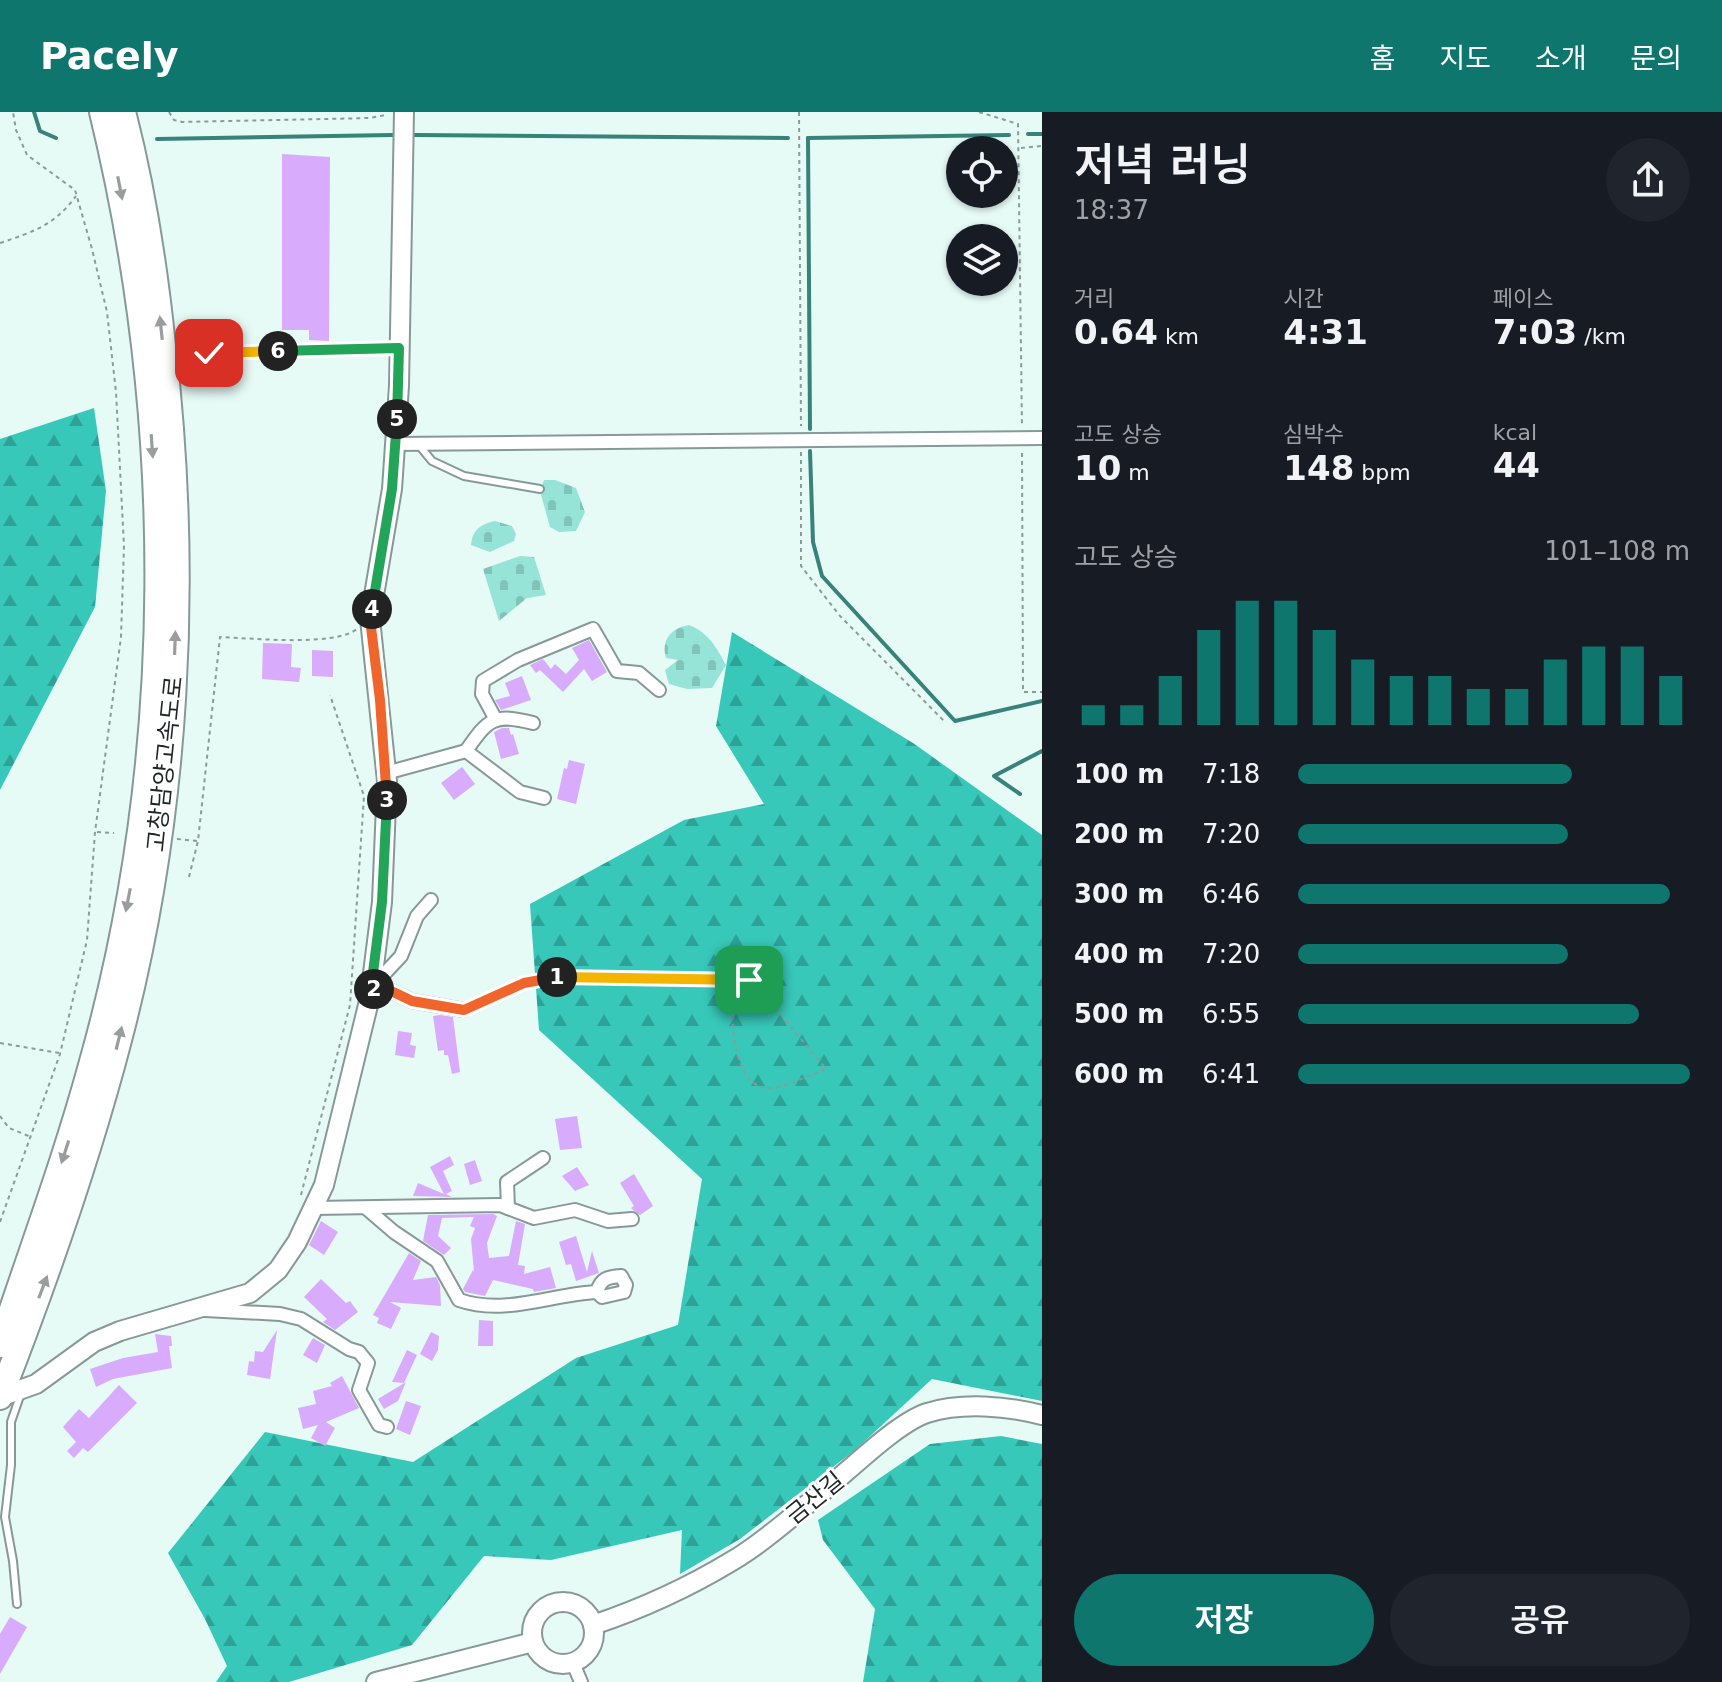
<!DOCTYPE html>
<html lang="ko">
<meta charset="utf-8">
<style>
body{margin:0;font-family:"DejaVu Sans","Noto Sans KR",sans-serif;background:#20242c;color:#f1f3f6;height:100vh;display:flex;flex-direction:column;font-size:30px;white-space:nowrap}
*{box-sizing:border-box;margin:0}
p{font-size:26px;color:#9ea1a6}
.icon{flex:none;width:44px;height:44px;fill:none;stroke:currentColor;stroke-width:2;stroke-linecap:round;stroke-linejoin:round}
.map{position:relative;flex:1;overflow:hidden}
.sheet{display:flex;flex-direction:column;background:#171b24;width:680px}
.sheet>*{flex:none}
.fabs{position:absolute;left:946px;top:24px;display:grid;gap:16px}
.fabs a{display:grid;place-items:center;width:72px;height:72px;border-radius:50%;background:#171b24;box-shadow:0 2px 6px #0004;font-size:40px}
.pin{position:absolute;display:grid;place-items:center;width:68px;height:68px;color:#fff;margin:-34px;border-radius:16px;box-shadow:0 4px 12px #0006}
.km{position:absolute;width:40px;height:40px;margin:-20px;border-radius:50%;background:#222;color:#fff;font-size:22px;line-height:40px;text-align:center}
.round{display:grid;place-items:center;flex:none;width:84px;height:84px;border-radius:42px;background:#20242c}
.headline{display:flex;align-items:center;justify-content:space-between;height:136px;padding:0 32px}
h1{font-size:44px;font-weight:600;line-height:60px}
.figures{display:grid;grid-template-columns:repeat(3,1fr);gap:12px;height:136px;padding:8px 32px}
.figures div{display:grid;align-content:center}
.figures b{font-size:34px;font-weight:600}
.figures small{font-size:22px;font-weight:400}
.figures p{font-size:22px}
.chart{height:224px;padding:16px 32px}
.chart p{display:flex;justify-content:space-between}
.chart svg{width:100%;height:144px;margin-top:8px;stroke:#0f766e;stroke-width:6}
.action{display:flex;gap:16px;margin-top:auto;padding:16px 32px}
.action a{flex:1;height:92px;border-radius:48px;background:#0f766e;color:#fff;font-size:32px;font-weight:600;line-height:92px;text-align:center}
.action a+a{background:#20242c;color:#f1f3f6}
ul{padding:0 32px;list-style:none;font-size:26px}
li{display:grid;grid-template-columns:128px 96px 1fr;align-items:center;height:60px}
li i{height:20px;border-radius:10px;background:#0f766e}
header{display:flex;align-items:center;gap:48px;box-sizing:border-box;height:112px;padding:0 40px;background:#0f766e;color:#fff}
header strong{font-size:38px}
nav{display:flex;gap:44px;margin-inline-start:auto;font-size:28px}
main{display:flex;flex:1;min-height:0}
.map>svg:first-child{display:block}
.forest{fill:url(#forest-firs)}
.cemetery{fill:url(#cemetery-stones)}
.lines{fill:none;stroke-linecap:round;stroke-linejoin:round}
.stream{stroke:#378279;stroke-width:4}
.building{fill:#d8abfc}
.lane-casing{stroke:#879996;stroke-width:10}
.street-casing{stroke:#879996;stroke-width:16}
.secondary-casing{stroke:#879996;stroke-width:22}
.highway-casing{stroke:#879996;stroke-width:28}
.path{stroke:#8d9b98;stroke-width:2;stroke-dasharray:4 4;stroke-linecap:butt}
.lane{stroke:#fff;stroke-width:6}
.street{stroke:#fff;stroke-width:12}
.secondary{stroke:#fff;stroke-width:18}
.highway{stroke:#fff;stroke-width:24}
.oneway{fill:#9a9d9d}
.split-1-casing{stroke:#fff;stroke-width:16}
.split-2-casing{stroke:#fff;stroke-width:16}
.split-3-casing{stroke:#fff;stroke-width:16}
.split-4-casing{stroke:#fff;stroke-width:16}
.split-5-casing{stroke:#fff;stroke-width:16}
.split-6-casing{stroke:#fff;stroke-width:16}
.split-7-casing{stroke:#fff;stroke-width:16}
.split-1{stroke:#f5b400;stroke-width:10}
.split-2{stroke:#f0652b;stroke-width:10}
.split-3{stroke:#22a559;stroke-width:10}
.split-4{stroke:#f0652b;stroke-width:10}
.split-5{stroke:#22a559;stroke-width:10}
.split-6{stroke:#22a559;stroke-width:10}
.split-7{stroke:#f5b400;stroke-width:10}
.labels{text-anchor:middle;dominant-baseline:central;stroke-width:6;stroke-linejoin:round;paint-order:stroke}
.street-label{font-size:24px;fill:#1f2625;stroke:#fff}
</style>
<header>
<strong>Pacely</strong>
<nav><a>홈</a><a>지도</a><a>소개</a><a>문의</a></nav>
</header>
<main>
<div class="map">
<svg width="1042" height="1570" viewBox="0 0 1042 1570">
<defs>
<pattern id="forest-firs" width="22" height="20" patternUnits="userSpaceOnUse" patternTransform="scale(2)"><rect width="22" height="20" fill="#37c8b9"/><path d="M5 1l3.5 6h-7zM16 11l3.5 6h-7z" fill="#2ea296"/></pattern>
<pattern id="cemetery-stones" width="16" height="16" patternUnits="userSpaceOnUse" patternTransform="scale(2)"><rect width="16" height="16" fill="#96e3d8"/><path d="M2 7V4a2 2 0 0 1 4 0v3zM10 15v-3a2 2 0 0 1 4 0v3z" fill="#81c3b9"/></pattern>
</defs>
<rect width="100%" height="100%" fill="#e6faf6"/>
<g class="forest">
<path d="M94,296l12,83 -11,116 -95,183v-351z"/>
<path d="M732,520l181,111 129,92v566l-110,-22 -77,71 -115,89 -60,35 2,-44 -131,30 -67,-4 -72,89 -123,37h-73l11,-16 -22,-47 -37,-66 97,-121 148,30 163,-104 102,-33 24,-146 -163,-149 -9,-126 154,-84 80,-16 -48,-78z"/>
<path d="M1001,1324l41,8v238h-179l12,-73 -52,-69 -5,-20 112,-76z"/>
</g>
<g class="cemetery">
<path d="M544,368h11l21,8 9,24 -9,19 -17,1 -9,-5 -10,-36z"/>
<path d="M495,409l17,5 4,8 -2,7 -24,11 -19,-7c1,-15 10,-21 24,-24z"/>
<path d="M520,444l14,1 12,38 -19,3 -28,23 -16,-52z"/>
<path d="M689,513c20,8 27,22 37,40l-14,23 -25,1 -18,-5 -4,-14 13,-10 -12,-2c-5,-18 5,-30 23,-33z"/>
</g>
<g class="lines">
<g class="stream">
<path d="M34,0l6,19 16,7"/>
<path d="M1028,22h14"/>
<path d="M414,23l374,3"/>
<path d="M808,26l2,291"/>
<path d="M808,26l201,-3"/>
<path d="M157,27l236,-4"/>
<path d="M810,339l3,91 9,34 133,145 87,-20"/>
<path d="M1020,682l-26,-18 48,-25"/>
</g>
</g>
<g class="building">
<path d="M282,42l48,3 -1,184 -20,-1v-10h-27z"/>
<path d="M589,528l18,32 -15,9 -8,-12 -21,23 -23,-22 -4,3 -6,-8 13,-6 8,10 4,-5 11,10 13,-14 -7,-12z"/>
<path d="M263,531l29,1 -1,23 10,1 -2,14 -37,-3z"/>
<path d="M312,538l21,1v26l-21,-1z"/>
<path d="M522,564l9,24 -30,10 -6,-10 15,-4 -5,-13z"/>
<path d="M502,616h7l2,7 2,-1 6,20 -18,5 -7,-27z"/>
<path d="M569,648l16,4 -9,40 -19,-5 7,-31 3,1z"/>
<path d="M462,655l13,17 -21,16 -13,-17z"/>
<path d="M440,903l13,2 7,55 -8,2 -4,-19h-4v-5l-6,1 -5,-35z"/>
<path d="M398,919l14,2 -2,12 6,1 -2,12 -19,-3z"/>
<path d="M577,1004l5,32 -22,2 -5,-31z"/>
<path d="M450,1044l4,9 -11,6 9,20 -6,3 6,3 -39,-1 5,-13 26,11 -14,-27z"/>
<path d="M475,1048l7,21 -12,4 -6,-21z"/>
<path d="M577,1055l12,18 -14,6 -13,-15z"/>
<path d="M634,1062l19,32 -13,9 -7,-5 -2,-2 3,-2 -14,-23z"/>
<path d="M493,1102l4,2 -10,27 2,15 20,-2 7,-35 9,3 -7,41 7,1 -1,8 26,-7 6,21 -22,4 -1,-3 -40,-9 -8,16 -20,-4 -2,-3 10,-19 1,2 -3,-33 4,-11 -5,-2 4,-9 -32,1 -4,18 13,12 -7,7 -21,-14 5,-26z"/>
<path d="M321,1109l17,11 -14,23 -15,-10z"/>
<path d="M576,1124l11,36 5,-21 7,22 -23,8 -5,-17 -5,1 -7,-23z"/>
<path d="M409,1141l12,8 -8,19 23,-3 4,8 1,21 -51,-4 11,6 -10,21 -14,-6 2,-5 -6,-3z"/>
<path d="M321,1167l25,24 4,-2 8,11 -23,18 -12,-8 4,-3 -23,-22z"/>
<path d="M479,1208l14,1v25h-15z"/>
<path d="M277,1218l-7,49 -23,-4 2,-14 5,1 1,-11 8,1z"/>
<path d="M431,1220l8,4 -1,14 -6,11 -12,-7z"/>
<path d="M155,1222l16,2 1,10h-3l3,22 -59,11 -17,8 -6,-18 33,-11 35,-6z"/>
<path d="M313,1226l12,7 -8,18 -14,-8z"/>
<path d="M407,1238l10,5 -13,28 -12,-1z"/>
<path d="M342,1264l17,32 -33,14 9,6 -10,18 -14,-8 7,-13 -15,4 -5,-21 18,-4 -3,-13 19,-5 -2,-3z"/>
<path d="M406,1270l-8,19 -14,8 -6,-10z"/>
<path d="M119,1273l18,18 -49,49 -5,-4 -9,10 -7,-7 9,-9 -13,-15 16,-18 10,9z"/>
<path d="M406,1289l15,5 -11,29 -14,-6z"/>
<path d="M10,1505l17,10 -27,47v-40z"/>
</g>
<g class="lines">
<g class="lane-casing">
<g id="lane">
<path d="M418,332l14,17 32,15 76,13"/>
<path d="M17,1492l-4,-43 -8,-44 6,-52v-43l10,-29"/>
</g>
</g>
<g class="street-casing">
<g id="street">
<path d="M395,332l647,-6"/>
<path d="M495,606l-13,-24 1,-13 35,-21 75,-31 24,42 22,2 20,17"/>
<path d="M466,639c22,-32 28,-38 67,-28"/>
<path d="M386,661l80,-22 54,41 24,6"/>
<path d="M371,876l30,-32 16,-40 14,-16"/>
<path d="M371,876l16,1 25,12 52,9"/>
<path d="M314,1096l186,-3 34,13 41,-8 33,11 24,-2"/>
<path d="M366,1096l28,24 43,29 22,39c46,16 92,-6 138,-8l5,5 22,-5 2,-7 -5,-9c-13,1 -20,2 -24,16"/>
<path d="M508,1096l-1,-26 36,-24"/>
<path d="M205,1198l75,4 21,5 48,30 10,3 9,11 -9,27 20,35 8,2"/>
<path d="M573,1551l8,19"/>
</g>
</g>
<g class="secondary-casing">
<g id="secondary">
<path d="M0,1285l36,-13 58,-42 26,-11 130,-38 28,-23 19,-28 27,-57 46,-188 12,-95 5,-121 -17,-162 22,-130 7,-103 5,-274"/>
<circle cx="563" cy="1521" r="31"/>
<path d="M593,1513c48,-16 96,-38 139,-64 29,-17 57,-42 83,-63 29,-22 79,-74 112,-85 35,-11 80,-7 115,2"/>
<path d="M376,1570l157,-40"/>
</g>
</g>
<g class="highway-casing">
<g id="highway">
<path d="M0,1233c31,-94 66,-187 92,-283 86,-307 85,-641 10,-950"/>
<path d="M0,1285c46,-118 87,-235 119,-357 59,-225 71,-463 44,-694 -8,-78 -20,-157 -40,-234"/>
</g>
</g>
<g class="path">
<path d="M169,0l5,8 8,2 188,-4 16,-3"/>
<path d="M799,0l2,314"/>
<path d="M979,0l39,12 4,302"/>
<path d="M1021,36l21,-2"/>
<path d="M0,131c33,-11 55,-18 76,-47"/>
<path d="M209,241l173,-5"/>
<path d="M801,340v114l39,50 106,107"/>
<path d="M1022,341l1,239h19"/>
<path d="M97,720l17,1"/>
<path d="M177,727l21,2"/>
<path d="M189,765l9,-36 22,-204c31,1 114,10 137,-8"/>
<path d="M475,892l49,-21 31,-6 175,3c3,29 -2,119 48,107 16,-4 32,-12 48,-18l-45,-54 -16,-26 -16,-9h-19"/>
<path d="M0,931l59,10"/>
<path d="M0,1004l9,12 22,9"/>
<path d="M301,1083l49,-190 14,-209 -34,-101"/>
<path d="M0,1110l60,-168 27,-114 8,-108 26,-195 3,-91 -8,-154 -9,-80 -15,-63 -17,-59 -48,-35 -11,-25 -3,-18"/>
</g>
<use href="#lane" class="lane"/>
<use href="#street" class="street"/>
<use href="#secondary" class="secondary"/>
<use href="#highway" class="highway"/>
</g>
<defs><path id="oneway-solid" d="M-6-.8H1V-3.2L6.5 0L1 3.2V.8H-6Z" transform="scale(2)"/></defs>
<g class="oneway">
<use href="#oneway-solid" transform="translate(120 76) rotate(79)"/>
<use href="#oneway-solid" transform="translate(161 216) rotate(-96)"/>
<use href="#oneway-solid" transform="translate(152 334) rotate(86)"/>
<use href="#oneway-solid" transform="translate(175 531) rotate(-88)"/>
<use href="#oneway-solid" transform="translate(128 788) rotate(101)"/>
<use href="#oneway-solid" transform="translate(119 926) rotate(-76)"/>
<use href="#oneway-solid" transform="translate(65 1040) rotate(108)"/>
<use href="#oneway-solid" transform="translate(43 1175) rotate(-69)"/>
</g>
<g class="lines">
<g class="split-1-casing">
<path id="split-1" d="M557,865l192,3"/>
</g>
<g class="split-2-casing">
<path id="split-2" d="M374,877h13l25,12 52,9 60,-27 33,-6"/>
</g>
<g class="split-3-casing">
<path id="split-3" d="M374,877l-3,-1 11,-86 5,-102"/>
</g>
<g class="split-4-casing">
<path id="split-4" d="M372,497l-2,10 10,81 7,100"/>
</g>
<g class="split-5-casing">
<path id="split-5" d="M372,497l20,-120 5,-70"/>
</g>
<g class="split-6-casing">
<path id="split-6" d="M278,239l121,-3 -2,71"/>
</g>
<g class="split-7-casing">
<path id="split-7" d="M209,241l69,-2"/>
</g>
<use href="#split-1" class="split-1"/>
<use href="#split-2" class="split-2"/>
<use href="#split-3" class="split-3"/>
<use href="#split-4" class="split-4"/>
<use href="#split-5" class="split-5"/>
<use href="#split-6" class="split-6"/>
<use href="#split-7" class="split-7"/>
</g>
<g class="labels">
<g class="street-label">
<text transform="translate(165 652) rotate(-84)">고창담양고속도로</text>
<text transform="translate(815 1386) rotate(-39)">금산길</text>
</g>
</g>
</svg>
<div class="fabs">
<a><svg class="icon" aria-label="locate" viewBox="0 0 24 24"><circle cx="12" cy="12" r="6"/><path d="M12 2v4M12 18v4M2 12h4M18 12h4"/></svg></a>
<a><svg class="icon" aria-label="layers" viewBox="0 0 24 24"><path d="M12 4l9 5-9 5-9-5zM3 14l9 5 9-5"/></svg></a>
</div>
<div class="pin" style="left:749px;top:868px;background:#1e9e55"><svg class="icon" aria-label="arrive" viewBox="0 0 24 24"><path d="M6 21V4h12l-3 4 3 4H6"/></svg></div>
<div class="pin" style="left:209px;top:241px;background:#d93025"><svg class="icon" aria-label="check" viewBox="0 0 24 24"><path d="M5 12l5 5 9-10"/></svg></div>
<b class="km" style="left:557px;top:865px">1</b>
<b class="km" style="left:374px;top:877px">2</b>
<b class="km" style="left:387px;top:688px">3</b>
<b class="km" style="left:372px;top:497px">4</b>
<b class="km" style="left:397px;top:307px">5</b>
<b class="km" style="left:278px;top:239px">6</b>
</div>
<section class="sheet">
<div class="headline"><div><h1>저녁 러닝</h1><p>18:37</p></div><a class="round"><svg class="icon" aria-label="share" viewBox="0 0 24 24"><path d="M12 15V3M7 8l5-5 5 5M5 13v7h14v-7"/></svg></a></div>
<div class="figures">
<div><p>거리</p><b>0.64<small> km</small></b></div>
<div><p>시간</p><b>4:31</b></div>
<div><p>페이스</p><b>7:03<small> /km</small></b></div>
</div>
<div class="figures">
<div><p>고도 상승</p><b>10<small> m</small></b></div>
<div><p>심박수</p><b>148<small> bpm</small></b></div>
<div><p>kcal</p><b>44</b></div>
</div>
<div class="chart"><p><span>고도 상승</span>101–108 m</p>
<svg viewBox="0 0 160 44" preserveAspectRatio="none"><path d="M5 44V38M15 44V38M25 44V29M35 44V15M45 44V6M55 44V6M65 44V15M75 44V24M85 44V29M95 44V29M105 44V33M115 44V33M125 44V24M135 44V20M145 44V20M155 44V29"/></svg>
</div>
<ul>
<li><b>100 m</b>7:18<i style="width:70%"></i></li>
<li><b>200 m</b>7:20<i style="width:69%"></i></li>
<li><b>300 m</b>6:46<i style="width:95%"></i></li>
<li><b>400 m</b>7:20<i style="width:69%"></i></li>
<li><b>500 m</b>6:55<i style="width:87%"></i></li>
<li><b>600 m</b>6:41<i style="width:100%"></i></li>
</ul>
<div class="action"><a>저장</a><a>공유</a></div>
</section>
</main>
